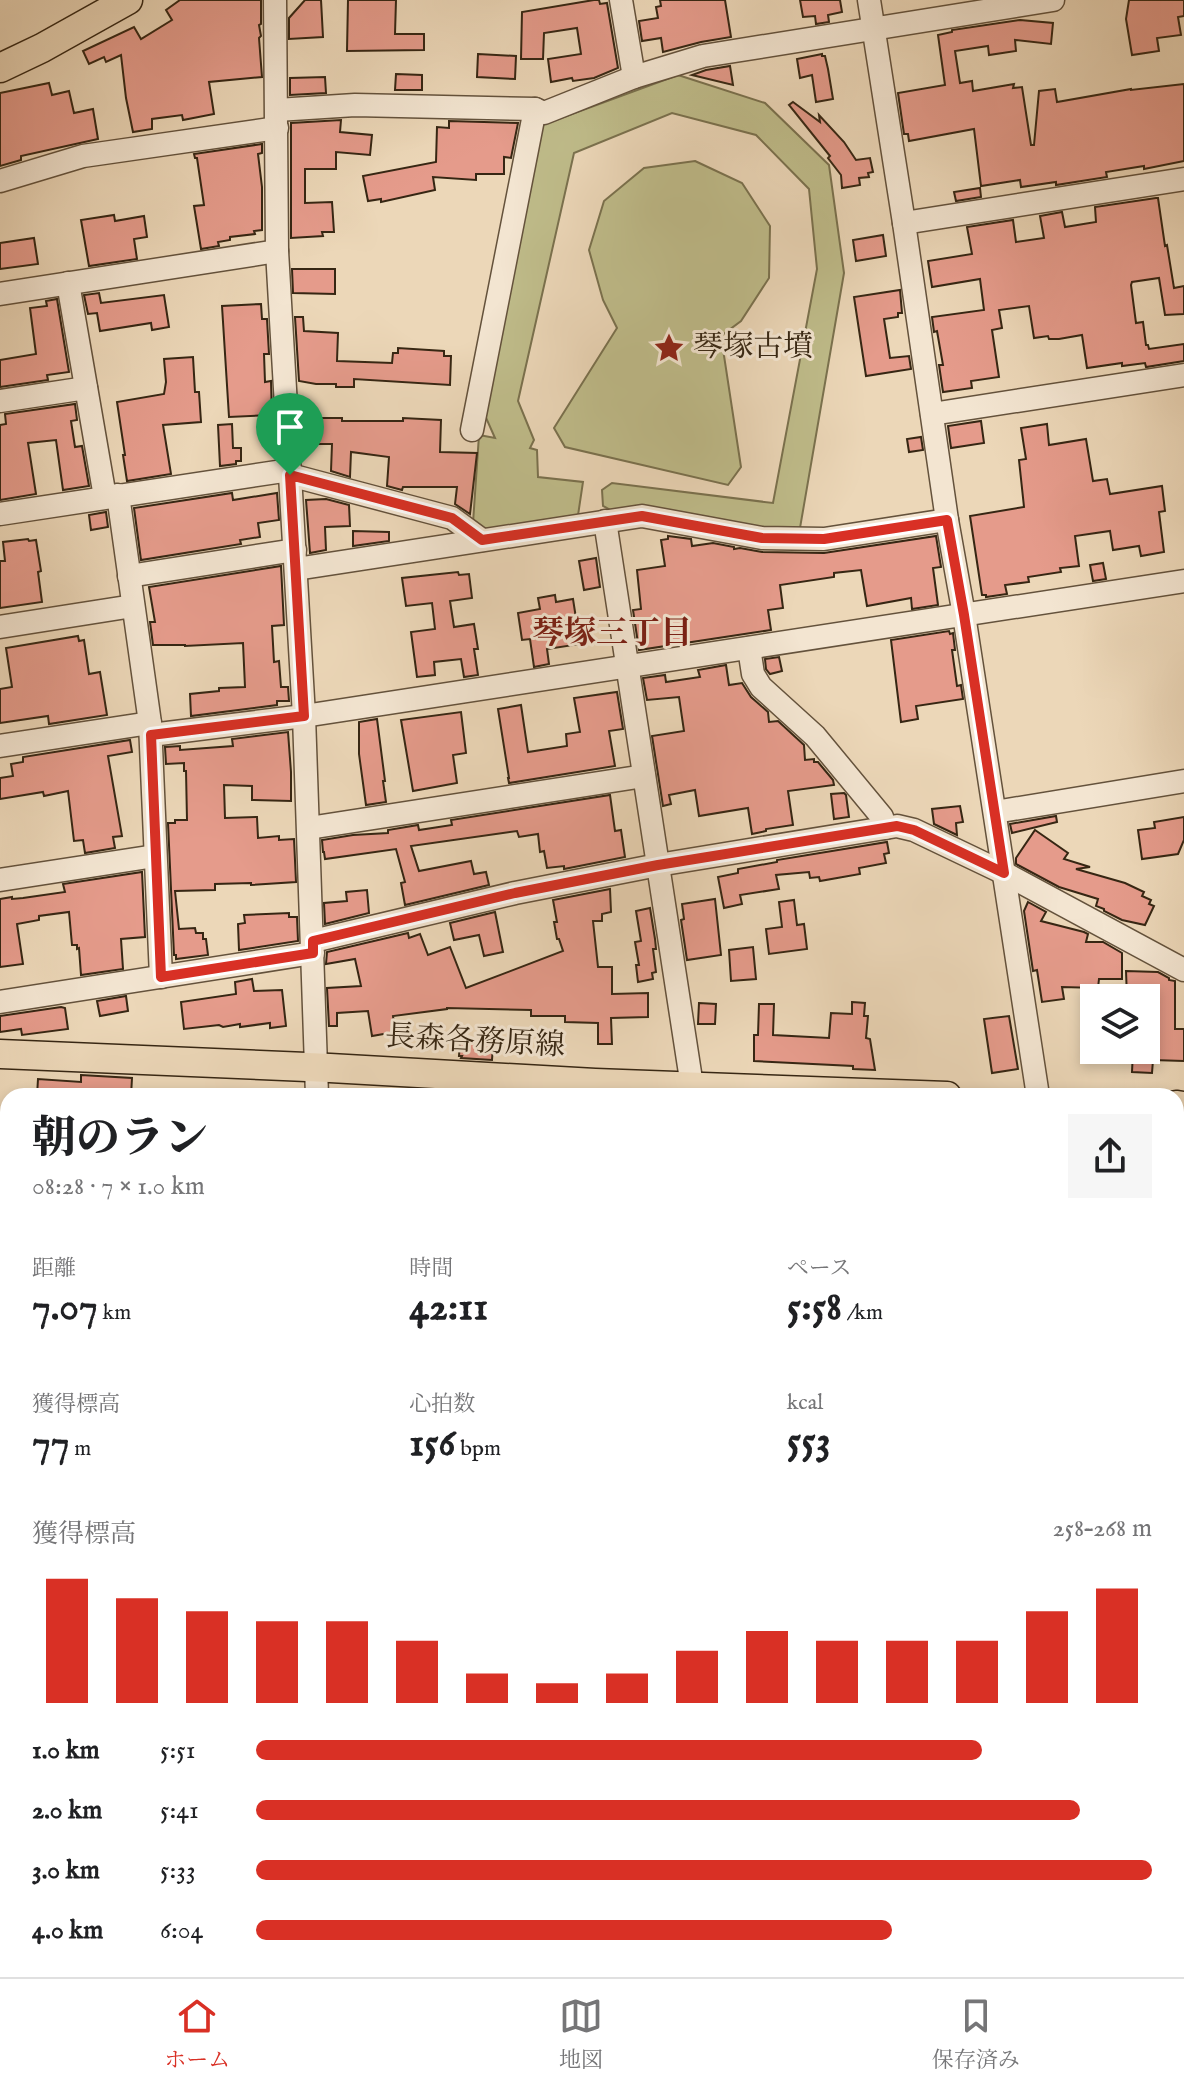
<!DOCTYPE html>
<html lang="ja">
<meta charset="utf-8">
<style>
body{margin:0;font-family:"IM FELL English","Noto Serif JP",serif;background:#f6f6f6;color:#202124;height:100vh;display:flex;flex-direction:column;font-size:30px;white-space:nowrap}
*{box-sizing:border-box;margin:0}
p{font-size:26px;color:#757577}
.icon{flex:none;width:44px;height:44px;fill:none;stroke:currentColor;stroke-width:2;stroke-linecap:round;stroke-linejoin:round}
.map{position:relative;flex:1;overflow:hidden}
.sheet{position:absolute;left:0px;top:1088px;width:1184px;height:890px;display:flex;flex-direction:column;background:#fff;border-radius:24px 24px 0 0;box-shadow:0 4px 12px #0003}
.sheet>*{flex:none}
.buttons{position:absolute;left:1080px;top:984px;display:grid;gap:16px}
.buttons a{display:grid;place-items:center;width:80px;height:80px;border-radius:0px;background:#fff;box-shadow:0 4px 12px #0003;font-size:40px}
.pin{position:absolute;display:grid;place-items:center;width:68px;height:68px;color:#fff;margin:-82px -34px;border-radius:50% 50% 50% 0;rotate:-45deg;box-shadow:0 0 8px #0007}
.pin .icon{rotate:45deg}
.round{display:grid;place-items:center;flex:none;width:84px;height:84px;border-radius:0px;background:#f6f6f6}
.overview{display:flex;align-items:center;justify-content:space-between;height:136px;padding:0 32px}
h1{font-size:44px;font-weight:800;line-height:60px}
.figures{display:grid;grid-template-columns:repeat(3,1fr);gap:12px;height:136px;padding:8px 32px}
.figures div{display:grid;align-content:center}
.figures b{font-size:40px;font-weight:800}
.figures small{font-size:22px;font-weight:400}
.figures p{font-size:22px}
.chart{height:224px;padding:16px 32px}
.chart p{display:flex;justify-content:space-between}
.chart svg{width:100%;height:144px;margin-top:8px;stroke:#d93025;stroke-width:6}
ul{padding:0 32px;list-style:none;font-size:26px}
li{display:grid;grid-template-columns:128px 96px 1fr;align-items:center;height:60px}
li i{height:20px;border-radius:10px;background:#d93025}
.menu{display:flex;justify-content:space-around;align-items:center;height:112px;border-top:2px solid #e0e0e0;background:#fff;font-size:22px;color:#757577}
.menu a{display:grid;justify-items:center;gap:4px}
.menu .active{color:#d93025}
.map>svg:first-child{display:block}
.green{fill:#bfbc8a;stroke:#7a714e;stroke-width:2}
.building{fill:#e59b8b;stroke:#362613;stroke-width:2}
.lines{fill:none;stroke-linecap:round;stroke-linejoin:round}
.minor-casing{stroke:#64523c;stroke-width:25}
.major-casing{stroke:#362613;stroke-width:31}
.minor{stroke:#f3e5d1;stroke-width:22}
.major{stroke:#ecd7b8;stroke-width:28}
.route-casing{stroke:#fff;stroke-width:16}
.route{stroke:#d93025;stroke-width:10}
.labels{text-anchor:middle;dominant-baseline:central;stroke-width:6;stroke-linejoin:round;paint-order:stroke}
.poi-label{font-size:30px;fill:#362613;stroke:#f3e5d1;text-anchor:start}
.street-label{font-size:30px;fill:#362613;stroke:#f3e5d1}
.neighbourhood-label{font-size:32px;font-weight:bold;fill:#7a1f14;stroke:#f3e5d1}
</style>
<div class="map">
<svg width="1184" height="1977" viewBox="0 0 1184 1977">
<rect width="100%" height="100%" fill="#ecd7b8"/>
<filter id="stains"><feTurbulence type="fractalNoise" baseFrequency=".0025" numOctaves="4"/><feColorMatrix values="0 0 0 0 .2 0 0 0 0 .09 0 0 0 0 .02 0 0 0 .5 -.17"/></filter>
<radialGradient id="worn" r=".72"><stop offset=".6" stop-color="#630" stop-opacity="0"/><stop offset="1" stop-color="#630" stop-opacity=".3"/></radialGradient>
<g class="green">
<path d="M678,75l87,28 64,62 15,108 -44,255 -37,6 -147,-21 -13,-7 -1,-16 10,-7 161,20 44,-234 -8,-80 -53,-54 -84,-22 -98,40 -56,248 16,39 -4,8 7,2 1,27 45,5 -6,40 -95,9 -9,-8 6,-88 16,3 -12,-27 59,-286z"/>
<path d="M695,161l47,22 28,43 -1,52 -28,43 -20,15 20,131 -13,18 -163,-38 -11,-19 63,-100 -14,-28 -14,-50 15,-49 40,-33z"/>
<path d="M198,1970h219l1,7h-219z"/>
</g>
<g class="building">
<path d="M180,0h81v24l-2,1 2,11 -2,2 3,39 -53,5 5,32 -31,6 -1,-5 -30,4v10l-19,3 -7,-34 -5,-43 -15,7 -2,-5 -15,7 -6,-13 51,-24 7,12 31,-19 -6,-10z"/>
<path d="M305,0h16l2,37 -34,2v-21z"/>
<path d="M348,0h48l-1,34h29v16l-77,1z"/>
<path d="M594,0h5l1,4 7,-1 11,65 -24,10 -21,3 -1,-3 -21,4 -3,-23 33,-5 -4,-26 -33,5 -1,26h-22l1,-47z"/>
<path d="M660,0h65l6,37 -30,5 -38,10 -2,-14 -19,3 -3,-20 19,-3 -2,-11 5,-1z"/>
<path d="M800,0h40l2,12 -14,3 1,7 -13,2 -1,-8 -12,1z"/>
<path d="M1129,0h55v16l-6,1 3,18 -24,3 2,13 -27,4 -6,-36z"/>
<path d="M1020,20l33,3 -2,21 -36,-4 1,11 -27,4 -1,-9 -33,5 5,32 12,-2 1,10 41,-7 -1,4 9,-1 9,58h3l5,-54 16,-2 2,13 74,-13v1l53,-6v77l-40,8v-3l-38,6 1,5 -51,8v-3l-35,5 -1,-7 -39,6 -7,-57 -65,12 -1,-7h-4l-6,-41 47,-8 -7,-50 14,-3v-2z"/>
<path d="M478,54l38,2 -1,23 -38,-2z"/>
<path d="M822,54v2h3l3,13 5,30 -17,3 -4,-27 -12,3 -3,-19z"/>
<path d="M730,66l3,19 -41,-10 14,-5z"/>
<path d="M396,74l26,1v15h-27z"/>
<path d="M325,77l1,16 -36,2v-17z"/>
<path d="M49,83l3,12 17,-4 5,22 19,-4 5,30 -77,17v4l-21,6v-73z"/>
<path d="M793,102l27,20 -1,-7 25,27 12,18 14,-2 3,14 -5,1 1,4 -10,1 1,7 -18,3 -1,-13 -13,-17 2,-2 -41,-51z"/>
<path d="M341,120l-1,12 32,3 -2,20 -34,-3v17h-31v34l27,-1 2,30h-12l1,4 -32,2v-115z"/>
<path d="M449,121l69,2 -7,35 -7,-1v17h-28v6l-43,-3 2,13 -54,12v-3l-13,2 -5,-25 73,-14 1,-35 12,1z"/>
<path d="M262,144v9l-4,1 4,33v43l-8,1 1,3 -25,3v3l-12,2 1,4 -18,3 -7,-43 10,-1 -7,-47h-2l-1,-4z"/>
<path d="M980,188l1,9 -25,4 -2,-9z"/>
<path d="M1156,198h2l7,48 2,-1 7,43 10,-2v28l-19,1 -6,-37 -27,4 -1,3 5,38 7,-1 3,23h2l1,4 35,-5v17l-38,6 -1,-4 -23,3v-3l-35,5 -5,-33 -23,4h-10l-1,-3 -14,2 -5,-32 -30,4 3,18 -10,2 7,47 -28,4 1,7 -29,4 -4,-27h4l-6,-34 -3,1 -2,-15 52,-7 -4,-31 -48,8 -4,-26 44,-7 -5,-27 46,-7 3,22 28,-4 -4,-22 22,-4 3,15 31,-5 -1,-15z"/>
<path d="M114,215l1,6 29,-5 3,21 -13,2 3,20 -48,7 -8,-46z"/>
<path d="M883,235l3,21 -30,5 -3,-21z"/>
<path d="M34,238l4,26 -38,5v-26z"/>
<path d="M292,269h43v25l-42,-1z"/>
<path d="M900,290l2,23h-4v4l-14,2 6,39 19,-2 2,13 -45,7 -12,-79z"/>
<path d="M99,293l2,10 63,-8 5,32 -17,3 -1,-7 -51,8 -3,-18 -9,1 -4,-19z"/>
<path d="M57,299l12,73 -22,3 1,5 -48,7v-27l36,-6 -6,-46 17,-2 -1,-5z"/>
<path d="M261,304l1,15h5l2,35h-5l1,28 6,-1 1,34 -43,2 -7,-111z"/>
<path d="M295,317h8l1,14 34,2 -1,28 55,2 1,-10h5v-5l46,3v5h7l-1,29 -96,-6v8h-18v-3h-20l-17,-3z"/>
<path d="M193,357l2,35h4l2,30 -38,3 8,49 -44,7 -4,-26h2l-8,-53 47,-8 2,-12 -2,-23z"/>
<path d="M75,404l2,16 -6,1 4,26 7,-1 7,40 -26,4 -7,-50 -28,3 8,51 -36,6v-75l6,-1 -1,-10z"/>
<path d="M301,418h41v3h61v-3l38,2 -1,32 37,1 -7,61 -15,-10 2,-17h-54l-1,3 -15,-4 2,-29 -38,-5 -1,25 -19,-6 1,-27h-30z"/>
<path d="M981,421l3,22 -33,5 -3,-22z"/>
<path d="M232,424l1,24h8v13h-5v3l-16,2 -2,-41z"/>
<path d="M1047,424l2,21 37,-6 7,42 14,-2 3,15 52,-8 3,25 -6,1 5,40 -23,4 -2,-10 -26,4 -3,-19 -35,5 4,30 -19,2 1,4 -33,5 1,5 -24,3 2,9 -21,3v-2h-4l-12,-79 54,-9 -5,-47 7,-1 -5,-31z"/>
<path d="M921,437l2,13 -14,2 -2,-13z"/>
<path d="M232,493l1,7 44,-7 2,27 -21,3 2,14 -20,3 1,4 -100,16 -7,-52z"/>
<path d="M326,499l23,6 1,21 -25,1 1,23 -16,3 -4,-53z"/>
<path d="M106,512l2,15 -17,3 -2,-15z"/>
<path d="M353,531l36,1v9l-36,5z"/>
<path d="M668,536l23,3 1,7 21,-3 21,4v2l6,-1 22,4 62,1 112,-17 5,31 -8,1 5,37 -26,4 -1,-11 -44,8 -6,-36 -27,3v4l-54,8 3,23 -15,2 3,20 -132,20 -6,-40 8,-1 -4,-39 28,-4 -4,-26 7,-1z"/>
<path d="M28,539l1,2 7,-1 5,31 -3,1 4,30 -42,6v-47h5l-2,-19z"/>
<path d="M596,558l4,29 -16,3 -5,-29z"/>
<path d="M1103,563l3,16 -13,2 -3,-16z"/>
<path d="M281,566l3,59 -12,1 2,36 5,-1 2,26h7l1,14h-12v4l-86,11 -1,-22 29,-3v-3l26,-1 -2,-44 -58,3v-1h-32l-3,-23h5l-6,-35z"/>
<path d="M458,572l1,3 10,-1 3,24 -22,3 4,26 20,-3 4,25h-4l4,26 -14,2 -3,-18 -27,3 1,13 -18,2 -6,-45 24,-3 -3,-26 -26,3 -4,-28z"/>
<path d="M555,595l1,7 17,-3 7,45 -33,5 2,15 -15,3 -4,-28 -8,1 -4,-27 22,-4 -2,-11z"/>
<path d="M949,631l1,3 3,-1 2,17h-3l5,36 4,-1 2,14 -47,7 2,13 -17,3 -10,-82z"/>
<path d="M78,636l1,5 5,-1 5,34 11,-2 7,43 -58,9 -1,-8 -48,7v-34l12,-2 -6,-39z"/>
<path d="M779,657l3,14 -12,3 -4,-5 -1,-10z"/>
<path d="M726,665l3,20 13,-2 9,14 17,15 1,10 9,-1 26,24 1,15 9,-1v3h4l15,18 1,5 -46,6 5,34 -27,4v2l-14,3 -4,-26 -49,8 -4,-26 -26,5 2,9 -8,2 -11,-70 32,-5 -5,-34 -32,3 -4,-22 22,-3 1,7 34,-5 -2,-7z"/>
<path d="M617,692l6,37 -14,2 6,35 -106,17 -1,-5h1l-11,-69 23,-4 7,47 39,-6 -1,-12 14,-2 -6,-34z"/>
<path d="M461,712l5,41 -13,2 4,28 -44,8 -12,-71z"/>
<path d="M377,719l8,62h-2l3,21 -20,3 -7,-51v-32z"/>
<path d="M288,732l3,40v29l-39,-1v-14l-28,-1 1,33 32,-1 1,21 21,-2v4l15,-1 2,43 -45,3v-2l-36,1v6l-40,1 4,38 16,-1 1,5h7v6h3l2,16 -32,4v-4h-2l-6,-132h7v-3h12l-1,-49h-2v-8l-18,1 -1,-17 15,-1v4l53,-4 -1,-7z"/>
<path d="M130,740l2,12 -24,4 14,80 -9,1 2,11 -30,5 -2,-13 -9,1 -6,-50 -24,5 -1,-4 -43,7v-21l13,-2 -2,-12 12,-2v-5z"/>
<path d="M844,793l2,2 3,22 -15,2 -3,-25z"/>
<path d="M610,795l5,36 6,-1 4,27 -61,12v-3l-17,2 -3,-17 -4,1 -2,-18 -19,3 -2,-6 -106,15 8,25 52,-10 3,13 12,-2 3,13 -84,20 -4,-22 4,-1 -9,-33 -71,10 -1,-7h-1l-1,-12 31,-5 35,-2v-3l30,-5 1,5 33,-5 -1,-5z"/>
<path d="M960,806l3,16 -7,1 1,12 -23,-11 -2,-15z"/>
<path d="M1056,816l1,6 -45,11 -2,-9z"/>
<path d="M1184,817v23l-6,14 -36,5 -4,-29 17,-2 -1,-6z"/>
<path d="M1035,830l33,23 -4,6 26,8 -14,2 49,14 19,9 -2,4 9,4 -2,4 5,2 -9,19 -23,-5 -18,-9v-2l-8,-3 2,-7 -39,-12 -43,-23v-6z"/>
<path d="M887,842l2,11 -5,1 2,9 -27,5 1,6 -40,7 -1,-4 -9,1 -1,-6 -33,3 3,14 -39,6 2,9 -18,4 -6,-31 20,-4v-4l39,-7v-2z"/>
<path d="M142,872l3,65 -24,2 2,30 -42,6 -2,-27 -2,1v-4h-5l-3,-33 -30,4v4l-22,4 6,40 -23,3v-68l12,-2v2l11,-1 42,-6 -2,-8z"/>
<path d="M610,889l1,23 -9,2v7h-9l5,46h14v27l36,-1v24l-37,1 1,26h-14v-21l-33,-1v-6h-34v-6l-84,-2v1l-54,7 2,16 -23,4 -4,-25 -31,2v13h-8l-2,-38 34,-2 -6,-27 -29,5 1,-12 81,-19 1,5 11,-4 8,21 22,-8 16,41 97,-37 -4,-12h-2l-3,-17h3l-4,-22z"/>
<path d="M367,890l2,23 -44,11 -1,-21 23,-2 -1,-9z"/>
<path d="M715,899l6,56 -34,5 -6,-40 3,-1 -2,-15z"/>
<path d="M794,900l3,25 7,-1 3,25 -38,5 -3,-25 16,-2 -3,-25z"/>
<path d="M1028,902l18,10 -5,9 43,11 4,2 -2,8h17l19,11v26h-23l-1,9 -36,-1 2,12 -22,3 -5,-32 -4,1 -9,-60z"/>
<path d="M650,908l5,31 1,10h-3l3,23 -4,1 1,6 -15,3 -2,-17h3l-4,-23 6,-1 -5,-30z"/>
<path d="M495,912l8,40 -19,4 -5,-21 -25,5 -4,-17z"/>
<path d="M289,913v4h8l1,24 -59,9 -1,-26 7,-1 -1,-8z"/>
<path d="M753,947l3,32 -25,2 -2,-31z"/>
<path d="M1126,971l32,1 11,6v2l6,1v48h9v32l-31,-1 -1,13 -20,-1 1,-22h13v-52h-19z"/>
<path d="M252,979l2,12 28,-1 4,36 -16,2v-5l-30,4v-3l-17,3 -4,-2 -35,4 -3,-27 55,-8 -1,-12z"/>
<path d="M126,996l2,15 -28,5 -3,-15z"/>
<path d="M852,1002l13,1 -1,13h4l-2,22 4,1 5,31 -22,-1v-3l-99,-5v-26h4l1,-31h15l-1,31 56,3 2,-25 21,1z"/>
<path d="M699,1003l17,1 -1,20h-17z"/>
<path d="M61,1007l4,1 3,21 -46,6 -1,-6 -21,3v-16z"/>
<path d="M1009,1016l9,53 -26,4 -8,-54z"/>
<path d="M460,1042l29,1v2h4l-1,15 -31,-2 1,-2h-3z"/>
<path d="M81,1075l51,3 -1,18h-94l1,-17 43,3z"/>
</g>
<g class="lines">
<g class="minor-casing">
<g id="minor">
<path d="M275,0l2,251 27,465 13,380"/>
<path d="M621,0l13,77"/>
<path d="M869,0l35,223 43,297 17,95 74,481"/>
<path d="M277,110l78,-5 180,4 9,4 90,-36 69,-21 350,-56"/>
<path d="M0,181l83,-25 194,-28"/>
<path d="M904,223l280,-44"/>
<path d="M68,283l37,214"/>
<path d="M0,294l277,-43"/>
<path d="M0,401l86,-13"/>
<path d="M932,414l252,-39"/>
<path d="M472,430l63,-321"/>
<path d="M290,475l162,43 30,22"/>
<path d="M118,495l32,228 11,254"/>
<path d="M0,514l290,-44"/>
<path d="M605,521l87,565"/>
<path d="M296,569l346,-53 120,22 62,1 123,-19"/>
<path d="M129,576l166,-26"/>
<path d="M0,627l133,-21"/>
<path d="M749,648l4,26 8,13 54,49 67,81 3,11"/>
<path d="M151,735l153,-19 880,-135"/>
<path d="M0,746l150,-23"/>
<path d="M995,812l189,-31"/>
<path d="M309,828l335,-52"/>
<path d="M0,880l155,-24"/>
<path d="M313,941l202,-48 143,-28 239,-39 17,4 90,43 180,97"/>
<path d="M0,1002l313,-49"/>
<path d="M0,1149l8,1"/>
<path d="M0,1290l8,-1"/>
<path d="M1176,1306l8,-1"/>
<path d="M0,1477l8,53"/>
<path d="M1176,1505l8,-1"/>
<path d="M0,1688l8,-2"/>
<path d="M1176,1704l8,-1"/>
<path d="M0,1888l8,-1"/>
<path d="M1176,1904l8,-1"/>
<path d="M76,1970l1,7"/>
<path d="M437,1970l1,7"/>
<path d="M906,1970l1,7"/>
<path d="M1173,1970l1,7"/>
<path d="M707,1977l43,-7"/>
</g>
</g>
<g class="major-casing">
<g id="major">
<path d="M0,68l42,-20 86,-48"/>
<path d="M0,1054l330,14 265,15 352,13"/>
<path d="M1176,1105l8,1"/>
</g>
</g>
<use href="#minor" class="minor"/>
<use href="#major" class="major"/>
</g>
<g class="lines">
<g class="route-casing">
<path id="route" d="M290,475l162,43 30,22 160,-24 120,22 62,1 123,-19 17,95 40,258 -90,-43 -17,-4 -239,39 -143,28 -202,48v12l-152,24 -10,-242 153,-19z"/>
</g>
<use href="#route" class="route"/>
</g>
<defs>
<g id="sight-bare" transform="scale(2.4)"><path d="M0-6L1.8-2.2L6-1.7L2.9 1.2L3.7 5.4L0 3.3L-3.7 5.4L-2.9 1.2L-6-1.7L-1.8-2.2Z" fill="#8f2418" stroke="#f3e5d1" stroke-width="2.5" paint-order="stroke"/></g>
</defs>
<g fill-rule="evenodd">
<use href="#sight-bare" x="669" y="348"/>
</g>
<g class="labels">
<g class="poi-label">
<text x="693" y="348">琴塚古墳</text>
</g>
<g class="street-label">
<text transform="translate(475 1042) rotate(3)">長森各務原線</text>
</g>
<g class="neighbourhood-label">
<text x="612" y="634">琴塚三丁目</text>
</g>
</g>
<rect width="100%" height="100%" filter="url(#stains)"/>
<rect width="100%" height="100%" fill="url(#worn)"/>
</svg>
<div class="buttons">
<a><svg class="icon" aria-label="layers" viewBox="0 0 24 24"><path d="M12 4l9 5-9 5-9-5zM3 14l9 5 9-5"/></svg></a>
</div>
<div class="pin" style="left:290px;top:475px;background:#1e9e55"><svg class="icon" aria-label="arrive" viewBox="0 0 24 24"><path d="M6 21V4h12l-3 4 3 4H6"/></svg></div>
<section class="sheet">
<div class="overview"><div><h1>朝のラン</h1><p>08:28 · 7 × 1.0 km</p></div><a class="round"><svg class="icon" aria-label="share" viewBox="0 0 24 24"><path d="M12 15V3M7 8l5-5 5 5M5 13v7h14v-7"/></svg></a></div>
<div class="figures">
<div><p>距離</p><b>7.07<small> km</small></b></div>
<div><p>時間</p><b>42:11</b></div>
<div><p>ペース</p><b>5:58<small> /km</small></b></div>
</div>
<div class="figures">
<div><p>獲得標高</p><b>77<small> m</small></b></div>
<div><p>心拍数</p><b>156<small> bpm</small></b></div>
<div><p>kcal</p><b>553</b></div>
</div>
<div class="chart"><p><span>獲得標高</span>258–268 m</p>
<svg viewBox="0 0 160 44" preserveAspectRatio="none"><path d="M5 44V6M15 44V12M25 44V16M35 44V19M45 44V19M55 44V25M65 44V35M75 44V38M85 44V35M95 44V28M105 44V22M115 44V25M125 44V25M135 44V25M145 44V16M155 44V9"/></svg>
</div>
<ul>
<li><b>1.0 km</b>5:51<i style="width:81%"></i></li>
<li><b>2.0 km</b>5:41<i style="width:92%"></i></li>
<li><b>3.0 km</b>5:33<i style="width:100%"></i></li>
<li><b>4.0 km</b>6:04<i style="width:71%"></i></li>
</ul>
</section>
</div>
<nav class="menu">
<a class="active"><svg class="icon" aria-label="home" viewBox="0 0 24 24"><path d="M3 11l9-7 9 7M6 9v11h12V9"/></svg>ホーム</a>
<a><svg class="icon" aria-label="map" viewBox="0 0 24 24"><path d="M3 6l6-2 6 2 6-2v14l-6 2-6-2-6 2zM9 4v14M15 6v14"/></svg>地図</a>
<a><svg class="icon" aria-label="saved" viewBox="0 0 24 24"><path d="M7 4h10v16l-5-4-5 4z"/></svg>保存済み</a>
</nav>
